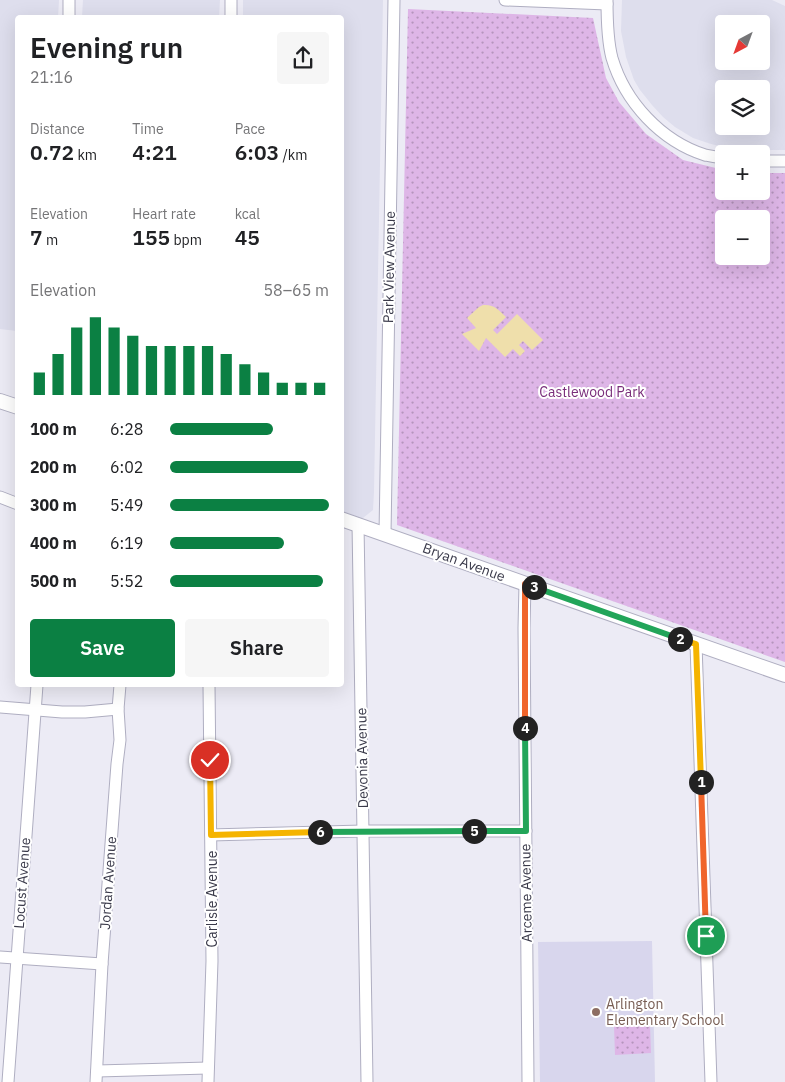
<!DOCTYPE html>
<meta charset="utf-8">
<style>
body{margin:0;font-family:"IBM Plex Sans",sans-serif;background:#f6f6f6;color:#202124;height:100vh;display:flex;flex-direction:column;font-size:19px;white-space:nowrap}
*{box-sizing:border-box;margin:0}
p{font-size:16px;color:#757577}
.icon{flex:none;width:28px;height:28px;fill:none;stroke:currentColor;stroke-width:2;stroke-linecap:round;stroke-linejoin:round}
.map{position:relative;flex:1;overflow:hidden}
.drawer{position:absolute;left:15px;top:15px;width:329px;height:672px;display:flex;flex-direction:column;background:#fff;border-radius:5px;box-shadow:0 5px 20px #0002}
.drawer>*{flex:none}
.needle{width:32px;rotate:221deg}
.tools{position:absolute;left:715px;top:15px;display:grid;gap:10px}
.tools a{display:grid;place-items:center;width:55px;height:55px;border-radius:5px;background:#fff;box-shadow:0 5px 20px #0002;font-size:25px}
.pin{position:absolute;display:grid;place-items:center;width:42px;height:42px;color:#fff;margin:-21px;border:2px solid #fff;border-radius:50%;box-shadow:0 1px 5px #0007}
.km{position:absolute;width:25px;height:25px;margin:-12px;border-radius:50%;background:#222;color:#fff;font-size:14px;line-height:25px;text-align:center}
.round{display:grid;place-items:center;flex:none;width:52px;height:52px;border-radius:5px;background:#f6f6f6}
.headline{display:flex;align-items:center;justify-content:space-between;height:85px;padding:0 15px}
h1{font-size:28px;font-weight:600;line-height:38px}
.figures{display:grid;grid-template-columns:repeat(3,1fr);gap:8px;height:85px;padding:5px 15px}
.figures div{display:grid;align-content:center}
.figures b{font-size:21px;font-weight:600}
.figures small{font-size:14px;font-weight:400}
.figures p{font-size:14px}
.chart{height:140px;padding:10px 15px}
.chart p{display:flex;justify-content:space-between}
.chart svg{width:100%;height:90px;margin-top:5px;stroke:#0b8043;stroke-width:6}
.button{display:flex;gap:10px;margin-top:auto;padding:10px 15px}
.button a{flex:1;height:58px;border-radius:5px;background:#0b8043;color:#fff;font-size:20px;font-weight:600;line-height:58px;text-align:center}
.button a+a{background:#f6f6f6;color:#202124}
ul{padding:0 15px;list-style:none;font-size:16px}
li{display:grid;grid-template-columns:80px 60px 1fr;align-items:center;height:38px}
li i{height:12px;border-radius:6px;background:#0b8043}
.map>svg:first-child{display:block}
.residential{fill:#dedeed;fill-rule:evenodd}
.education{fill:#d8d6ed}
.park{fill:url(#park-dots);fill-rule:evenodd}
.water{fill:#efdfab}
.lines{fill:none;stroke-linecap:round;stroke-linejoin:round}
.minor-casing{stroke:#afaec1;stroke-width:13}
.tertiary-casing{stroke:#afaec1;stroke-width:16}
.minor{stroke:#fff;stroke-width:11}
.tertiary{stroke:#fff;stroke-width:14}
.split-1-casing{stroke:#fff;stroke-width:10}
.split-2-casing{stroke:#fff;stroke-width:10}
.split-3-casing{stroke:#fff;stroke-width:10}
.split-4-casing{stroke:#fff;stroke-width:10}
.split-5-casing{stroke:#fff;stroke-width:10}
.split-6-casing{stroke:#fff;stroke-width:10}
.split-7-casing{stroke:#fff;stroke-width:10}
.split-1{stroke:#f0652b;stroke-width:6}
.split-2{stroke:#f5b400;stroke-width:6}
.split-3{stroke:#22a559;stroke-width:6}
.split-4{stroke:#f0652b;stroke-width:6}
.split-5{stroke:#22a559;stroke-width:6}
.split-6{stroke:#22a559;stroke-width:6}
.split-7{stroke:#f5b400;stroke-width:6}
.education-dot{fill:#8d6e63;stroke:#fff;stroke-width:2}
.labels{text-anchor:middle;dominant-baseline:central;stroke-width:4;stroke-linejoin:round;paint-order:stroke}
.street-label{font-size:14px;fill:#393949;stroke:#fff}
.park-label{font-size:14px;fill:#792d7a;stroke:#fff}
.education-label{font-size:14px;fill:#785e54;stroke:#fff;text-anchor:start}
</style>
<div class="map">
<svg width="785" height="1082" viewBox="0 0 785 1082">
<defs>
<pattern id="park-dots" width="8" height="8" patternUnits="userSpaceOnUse" patternTransform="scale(1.25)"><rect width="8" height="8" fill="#deb6e7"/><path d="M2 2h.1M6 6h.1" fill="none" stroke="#b595bd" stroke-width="1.8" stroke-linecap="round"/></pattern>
</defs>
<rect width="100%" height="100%" fill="#ecebf5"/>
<g class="residential">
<path d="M0,0h59l-1,17 -40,1 -1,313 -17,-2z"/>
<path d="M83,0h137l-1,17h-137z"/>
<path d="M243,0h140l-9,492 -1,18 -10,8h-4l-18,-6v-494h-98z"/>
<path d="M622,0h150l13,6v144h-33l-20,-1 -21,-5 -18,-6 -18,-11 -12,-10 -11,-12 -12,-15 -6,-10 -8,-23 -5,-26zM724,24h37v37h-37zM724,89h37v37h-37z"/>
</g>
<path class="education" d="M652,941l3,141h-115l-2,-140z"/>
<g class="park">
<path d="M408,9l185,9 13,60 13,24 27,32 37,26 41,10v21h37v-18h24v489l-388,-137zM724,219h37v37h-37z"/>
<path d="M650,1025l1,28 -36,2 -1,-29z"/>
</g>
<path class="water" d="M483,305c11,-1 16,5 23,12l-13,13 4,4 20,-20 26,26 -11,10 -9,-9 -4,4 6,6 -5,5 -7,-7 -8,8 -19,-19 -7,13 -17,-17 14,-6 -9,-10 12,-11z"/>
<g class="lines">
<g class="minor-casing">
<g id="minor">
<path d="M505,0l102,4"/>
<path d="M607,0c0,16 1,43 5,58 13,44 49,83 93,97 6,1 13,2 19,4"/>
<path d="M69,18v-18"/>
<path d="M231,18v-18"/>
<path d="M761,161h24"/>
<path d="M0,497l18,7"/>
<path d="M358,524l9,558"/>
<path d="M385,534l9,-534"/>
<path d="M525,584l-1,44 4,454"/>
<path d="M696,644l15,438"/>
<path d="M0,707l62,5h23l33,-3"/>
<path d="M211,835l152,-4h163"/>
<path d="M0,957l102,7"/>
<path d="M97,1071l111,-3"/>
<path d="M8,1082l29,-397"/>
<path d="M96,1082l6,-118 15,-200 3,-24 -2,-31 2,-24"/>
<path d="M208,1082l4,-121 -3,-276"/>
</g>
</g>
<g class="tertiary-casing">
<g id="tertiary">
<path d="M0,401l18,6"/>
<path d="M341,519l444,156"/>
</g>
</g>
<use href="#minor" class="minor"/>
<use href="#tertiary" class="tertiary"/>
</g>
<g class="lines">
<g class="split-1-casing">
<path id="split-1" d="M701,782l5,154"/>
</g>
<g class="split-2-casing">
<path id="split-2" d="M680,639l16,5 5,138"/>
</g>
<g class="split-3-casing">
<path id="split-3" d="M534,587l146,52"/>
</g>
<g class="split-4-casing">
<path id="split-4" d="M525,728v-144l9,3"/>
</g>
<g class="split-5-casing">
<path id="split-5" d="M474,831h52l-1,-103"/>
</g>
<g class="split-6-casing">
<path id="split-6" d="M320,832l154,-1"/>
</g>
<g class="split-7-casing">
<path id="split-7" d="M210,760l1,75 109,-3"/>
</g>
<use href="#split-1" class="split-1"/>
<use href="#split-2" class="split-2"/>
<use href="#split-3" class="split-3"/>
<use href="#split-4" class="split-4"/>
<use href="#split-5" class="split-5"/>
<use href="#split-6" class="split-6"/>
<use href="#split-7" class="split-7"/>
</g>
<circle class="education-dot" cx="596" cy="1012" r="5"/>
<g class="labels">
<g class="street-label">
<text transform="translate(389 267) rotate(-89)">Park View Avenue</text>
<text transform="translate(464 562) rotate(20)">Bryan Avenue</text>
<text transform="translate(362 758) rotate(-91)">Devonia Avenue</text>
<text transform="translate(22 883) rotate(-86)">Locust Avenue</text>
<text transform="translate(108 883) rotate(-86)">Jordan Avenue</text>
<text transform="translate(526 893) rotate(-91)">Arceme Avenue</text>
<text transform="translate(212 899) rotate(-90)">Carlisle Avenue</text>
</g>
<g class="park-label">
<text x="592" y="392">Castlewood Park</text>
</g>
<g class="education-label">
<text x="606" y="1004">Arlington<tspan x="606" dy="16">Elementary School</tspan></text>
</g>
</g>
</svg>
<div class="tools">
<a><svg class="needle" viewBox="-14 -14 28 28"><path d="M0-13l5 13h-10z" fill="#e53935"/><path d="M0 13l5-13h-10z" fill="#757577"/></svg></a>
<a><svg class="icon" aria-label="layers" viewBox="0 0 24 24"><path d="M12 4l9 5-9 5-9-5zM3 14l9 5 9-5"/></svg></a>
<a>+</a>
<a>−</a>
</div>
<div class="pin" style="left:706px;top:936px;background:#1e9e55"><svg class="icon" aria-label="arrive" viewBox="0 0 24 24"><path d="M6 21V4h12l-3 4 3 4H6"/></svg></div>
<div class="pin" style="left:210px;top:760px;background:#d93025"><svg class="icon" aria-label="check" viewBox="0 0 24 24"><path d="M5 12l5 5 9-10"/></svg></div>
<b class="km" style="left:701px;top:782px">1</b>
<b class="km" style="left:680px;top:639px">2</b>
<b class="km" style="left:534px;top:587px">3</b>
<b class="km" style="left:525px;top:728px">4</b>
<b class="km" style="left:474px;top:831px">5</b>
<b class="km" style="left:320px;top:832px">6</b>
<section class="drawer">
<div class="headline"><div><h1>Evening run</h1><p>21:16</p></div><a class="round"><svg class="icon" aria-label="share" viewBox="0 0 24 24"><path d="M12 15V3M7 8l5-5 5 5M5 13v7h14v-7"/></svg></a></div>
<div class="figures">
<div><p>Distance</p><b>0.72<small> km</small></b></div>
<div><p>Time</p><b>4:21</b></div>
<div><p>Pace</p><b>6:03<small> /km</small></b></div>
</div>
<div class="figures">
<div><p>Elevation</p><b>7<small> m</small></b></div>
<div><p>Heart rate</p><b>155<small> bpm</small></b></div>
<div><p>kcal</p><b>45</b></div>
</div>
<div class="chart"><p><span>Elevation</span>58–65 m</p>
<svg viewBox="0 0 160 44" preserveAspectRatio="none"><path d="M5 44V33M15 44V24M25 44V11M35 44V6M45 44V11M55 44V15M65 44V20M75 44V20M85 44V20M95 44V20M105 44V24M115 44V29M125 44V33M135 44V38M145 44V38M155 44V38"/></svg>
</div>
<ul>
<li><b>100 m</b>6:28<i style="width:65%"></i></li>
<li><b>200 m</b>6:02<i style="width:87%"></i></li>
<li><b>300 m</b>5:49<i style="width:100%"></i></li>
<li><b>400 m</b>6:19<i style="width:72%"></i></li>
<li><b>500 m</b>5:52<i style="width:96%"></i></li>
</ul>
<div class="button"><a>Save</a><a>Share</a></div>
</section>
</div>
